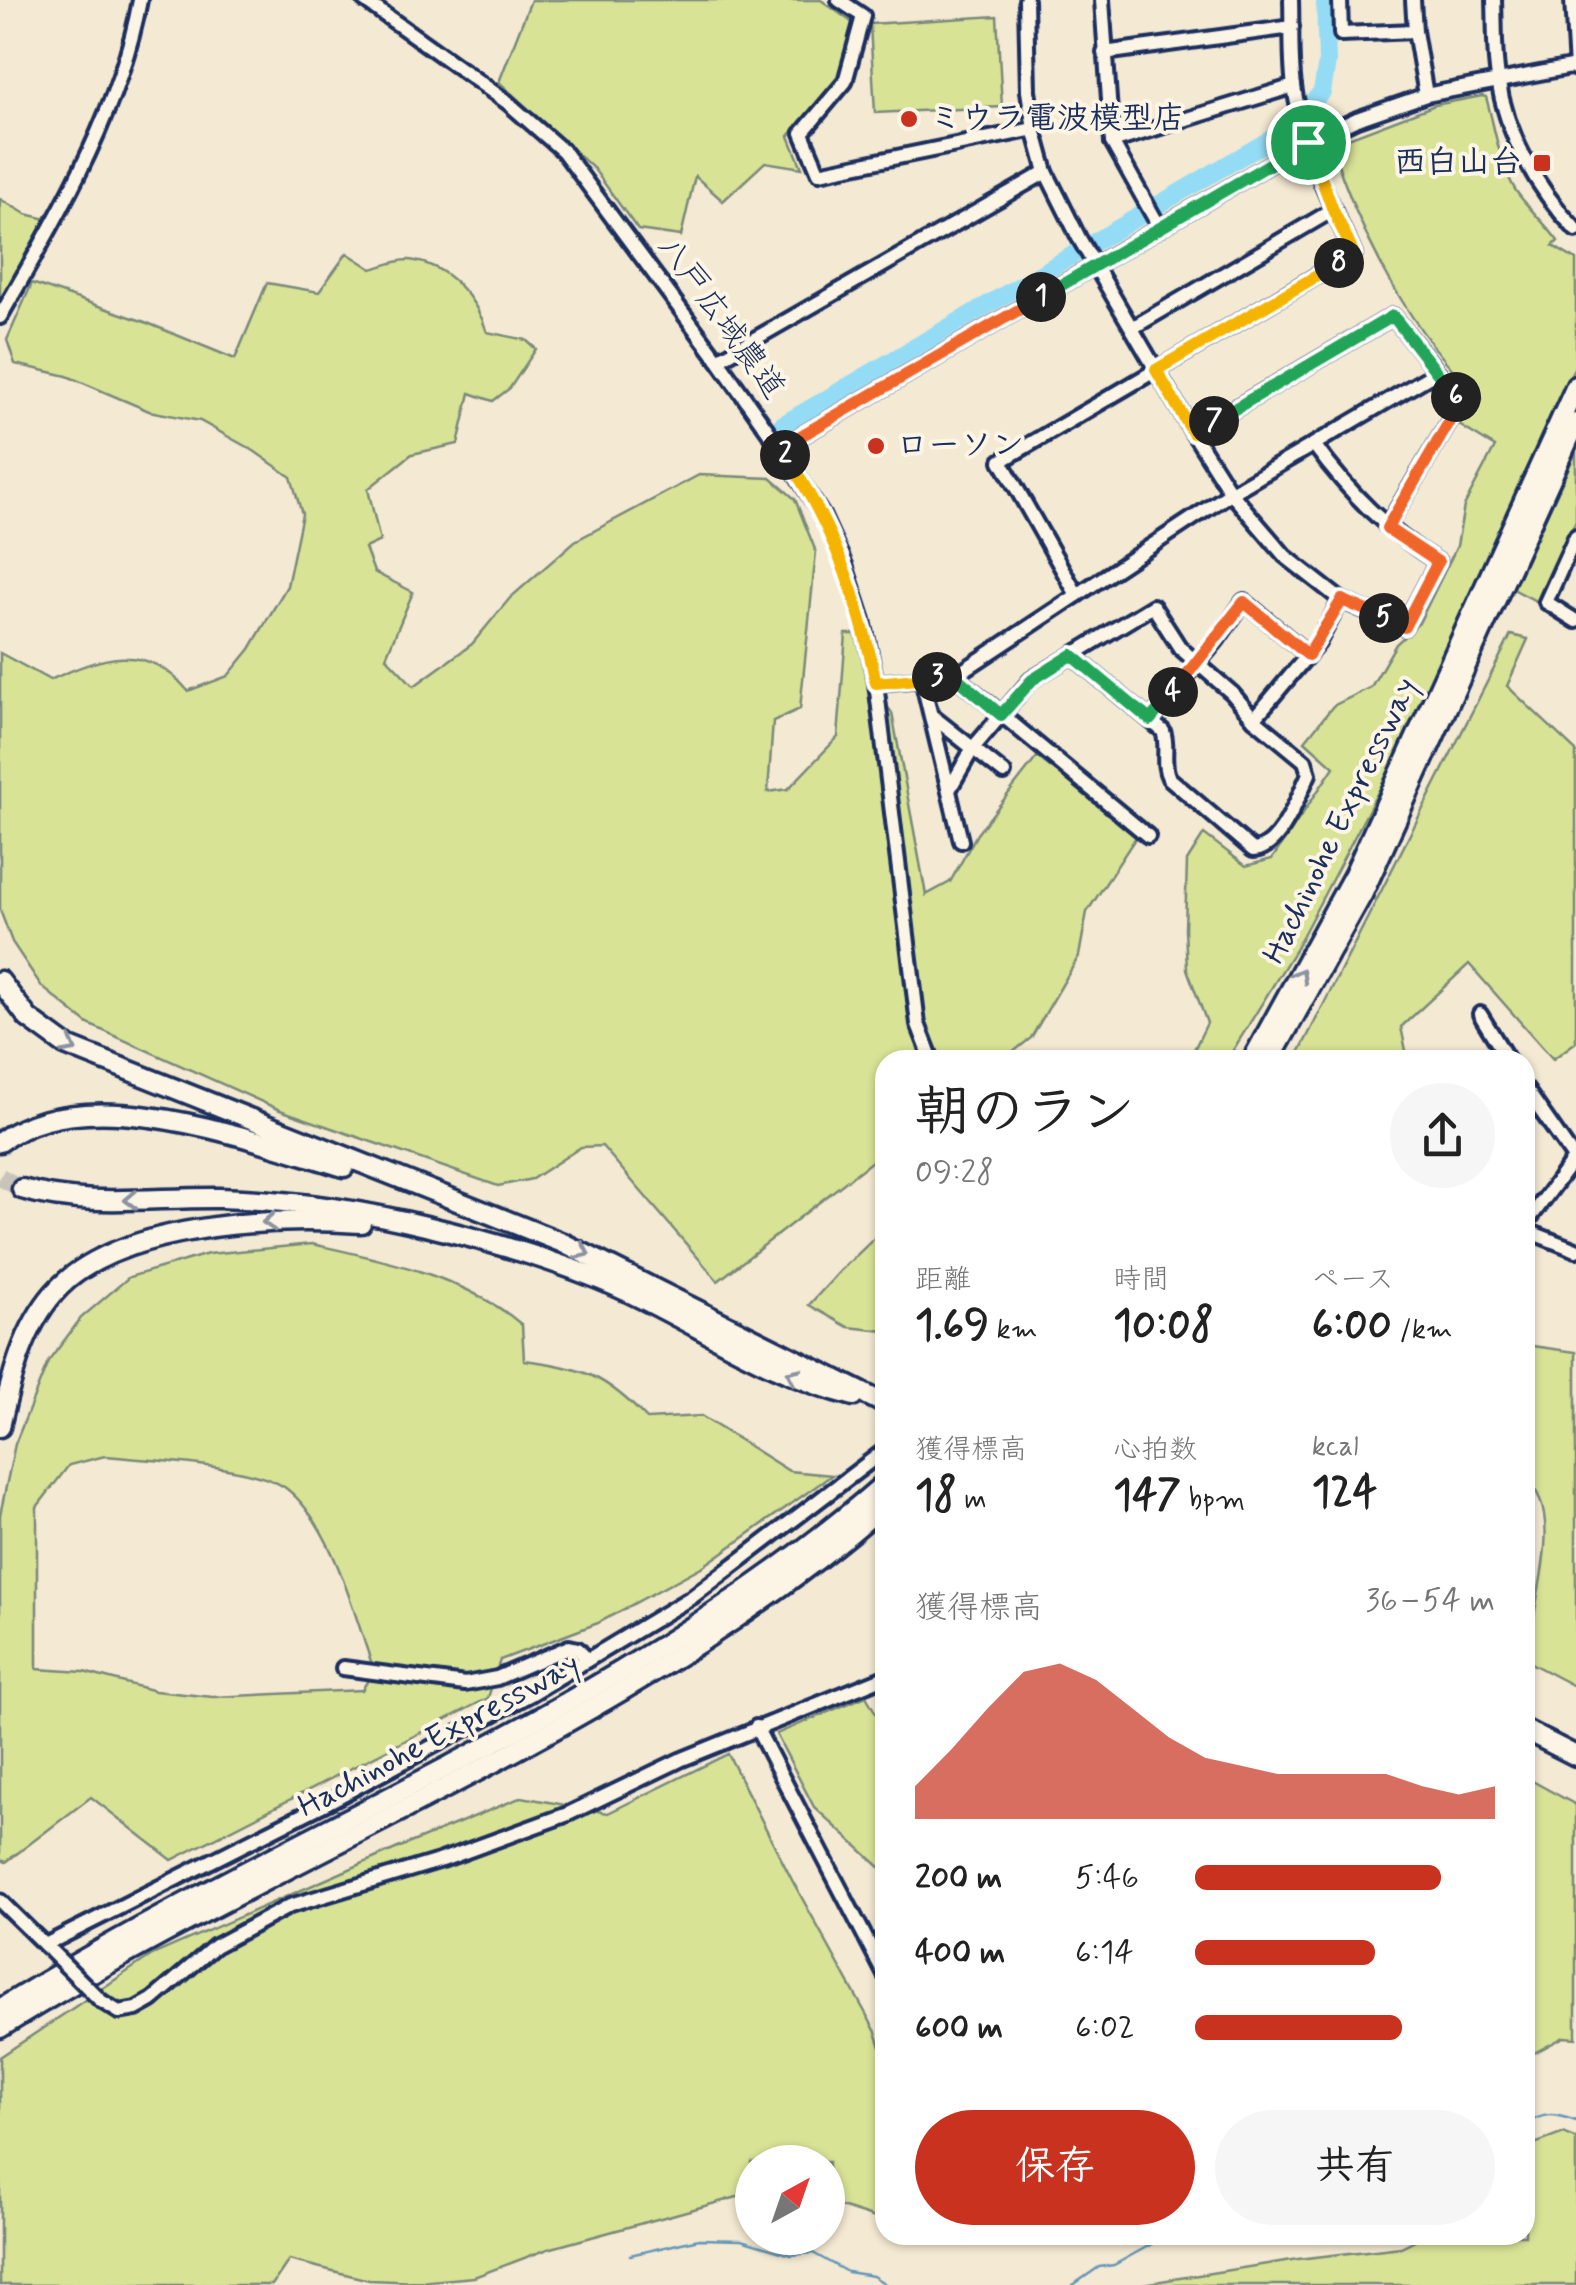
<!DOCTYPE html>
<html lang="ja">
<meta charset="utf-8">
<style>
body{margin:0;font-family:Mynerve,"Klee One",sans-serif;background:#f6f6f6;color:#222;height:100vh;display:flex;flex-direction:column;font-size:38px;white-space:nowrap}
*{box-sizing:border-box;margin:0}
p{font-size:32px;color:#767676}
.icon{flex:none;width:55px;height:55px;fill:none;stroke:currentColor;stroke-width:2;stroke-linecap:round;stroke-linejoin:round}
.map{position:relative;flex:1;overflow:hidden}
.side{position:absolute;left:875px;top:1050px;width:660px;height:1195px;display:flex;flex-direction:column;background:#fff;border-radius:30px;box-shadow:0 2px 8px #0004}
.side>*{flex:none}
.needle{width:65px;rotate:40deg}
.buttons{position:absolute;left:735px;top:2145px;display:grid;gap:20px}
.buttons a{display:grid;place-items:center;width:110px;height:110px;border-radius:50%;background:#fff;box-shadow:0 2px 8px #0004;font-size:50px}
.pin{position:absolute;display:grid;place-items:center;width:85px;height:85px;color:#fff;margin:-42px;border:5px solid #fff;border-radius:50%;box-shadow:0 2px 10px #0007}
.km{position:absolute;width:50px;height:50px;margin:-25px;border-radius:50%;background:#222;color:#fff;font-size:28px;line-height:50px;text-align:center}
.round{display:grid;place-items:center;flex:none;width:105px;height:105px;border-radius:52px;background:#f6f6f6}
.head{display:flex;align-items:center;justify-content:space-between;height:170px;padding:0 40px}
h1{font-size:55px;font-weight:700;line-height:75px}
.stats{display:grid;grid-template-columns:repeat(3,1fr);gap:15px;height:170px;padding:10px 40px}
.stats div{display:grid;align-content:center}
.stats b{font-size:42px;font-weight:700}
.stats small{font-size:28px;font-weight:400}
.stats p{font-size:28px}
.chart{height:280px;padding:20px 40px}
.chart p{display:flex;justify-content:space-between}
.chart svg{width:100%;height:180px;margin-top:10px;fill:#c8321e;opacity:.7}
.primary-button{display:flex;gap:20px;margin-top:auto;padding:20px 40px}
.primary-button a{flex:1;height:115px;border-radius:60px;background:#c8321e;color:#fff;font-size:40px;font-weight:700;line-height:115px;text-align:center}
.primary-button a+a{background:#f6f6f6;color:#222}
ul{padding:0 40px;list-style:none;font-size:32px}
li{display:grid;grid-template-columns:160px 120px 1fr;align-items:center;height:75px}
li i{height:25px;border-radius:12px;background:#c8321e}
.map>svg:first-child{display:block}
.green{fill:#d8e396;stroke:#7a897a;stroke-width:2.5;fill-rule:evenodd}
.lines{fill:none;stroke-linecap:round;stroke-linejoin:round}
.stream{stroke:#6497b9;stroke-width:2.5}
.river{stroke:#94dcf6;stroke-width:18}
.highway-tunnel{stroke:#c9c4bb;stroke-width:18;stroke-dasharray:18 9;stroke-linecap:butt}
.minor-casing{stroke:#1b2f5e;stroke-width:20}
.highway-casing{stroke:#1b2f5e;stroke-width:25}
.minor{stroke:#fcf5e5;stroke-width:12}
.highway{stroke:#fcf5e5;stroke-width:18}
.minor-bridge-casing{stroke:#1b2f5e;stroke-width:20;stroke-linecap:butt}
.minor-bridge{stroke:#fcf5e5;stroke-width:12}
.oneway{stroke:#8c92a2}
.split-1-casing{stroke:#fff;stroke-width:20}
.split-2-casing{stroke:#fff;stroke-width:20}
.split-3-casing{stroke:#fff;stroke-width:20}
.split-4-casing{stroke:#fff;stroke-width:20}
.split-5-casing{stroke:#fff;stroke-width:20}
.split-6-casing{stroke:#fff;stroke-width:20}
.split-7-casing{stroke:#fff;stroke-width:20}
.split-8-casing{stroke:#fff;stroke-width:20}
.split-9-casing{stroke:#fff;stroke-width:20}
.split-1{stroke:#22a559;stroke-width:12}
.split-2{stroke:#f0652b;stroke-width:12}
.split-3{stroke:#f5b400;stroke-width:12}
.split-4{stroke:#22a559;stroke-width:12}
.split-5{stroke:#f0652b;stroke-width:12}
.split-6{stroke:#f0652b;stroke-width:12}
.split-7{stroke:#22a559;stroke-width:12}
.split-8{stroke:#f5b400;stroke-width:12}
.split-9{stroke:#f5b400;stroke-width:12}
.poi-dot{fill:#c8321e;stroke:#fcf5e5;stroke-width:4}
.labels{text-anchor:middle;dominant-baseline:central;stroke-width:8;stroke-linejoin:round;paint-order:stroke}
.poi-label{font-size:32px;font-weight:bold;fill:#1b2f5e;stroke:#fcf5e5;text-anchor:start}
.street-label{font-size:32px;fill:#1b2f5e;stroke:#fcf5e5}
</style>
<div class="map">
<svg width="1576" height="2285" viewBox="0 0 1576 2285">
<rect width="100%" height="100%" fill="#f4e9d2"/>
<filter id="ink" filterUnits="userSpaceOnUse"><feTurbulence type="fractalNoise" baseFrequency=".01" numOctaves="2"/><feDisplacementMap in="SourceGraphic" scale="20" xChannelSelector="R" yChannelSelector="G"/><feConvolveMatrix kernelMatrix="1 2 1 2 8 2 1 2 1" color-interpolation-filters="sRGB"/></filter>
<g filter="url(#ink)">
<g class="green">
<path d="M531,0h290l32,23 -14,56 -50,57 13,32 -37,-6 -42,39 -28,-25 -14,60 -43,-6 -44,-61 -95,-87z"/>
<path d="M997,16l5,91 -127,6 -5,-89z"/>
<path d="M1482,96l4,1c9,31 13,67 30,94 11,16 30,33 42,50l-5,5 23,14v104l-187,407 -94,179 -68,110h-38l18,-37 -20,-54 -2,-40 2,-68 17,-27 42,32 26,-7 62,-92 -29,-26 28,-35 38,-19 25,-43 23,-21 38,-77 7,-40 31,-59 -36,-22 23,-26c-71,-64 -121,-162 -150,-252l3,-4 100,-38z"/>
<path d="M0,199l26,15 21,5 -47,99z"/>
<path d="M347,253l25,16c11,-3 27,-10 38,-9 39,5 66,38 77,72l39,8 10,9 -26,39 -17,13 -23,-8 -12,51 -46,10 -44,35 12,52 -15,7 9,24 39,20 -27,65 28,29 58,-42 38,-46 65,-57 124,-66 72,3 24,21 21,53 -16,157 -27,12 -5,71 20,-3 50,-52 8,-103h9l14,47 23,32 34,182 24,-13 27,-48 60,-77 68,52 31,28 -49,75 -8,44 -48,82 -28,22h-118v91l-167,130 -116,-135 -21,1 -49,32 -34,7 -218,-76 -192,-86 -46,-37 -30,-45 -12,-32v-257l50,27c52,-24 97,-39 138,11l40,-15 22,-27 37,-63 15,-72 -11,-37 -37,-26 -54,-30 -51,-10 -82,-35 -52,-12 -8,-24 25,-57 113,39 90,37 32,-76 52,9z"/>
<path d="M1576,452v68l-38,82 -25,-13z"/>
<path d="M1511,635l17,4 -21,47 69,65v291l-23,17 -84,-95 -68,63 7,33h-107l-3,-5z"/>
<path d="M885,1228v103l-37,-4 -39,-22 31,-34z"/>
<path d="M312,1244c72,16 153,32 210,81l2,35c59,7 82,16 123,59l54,-3 88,55 43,4 -127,90 -107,58 -98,37 -12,38 -316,162 -81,-63 -85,65 -6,-3v-344l15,-71 33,-82 33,-44 48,-41 79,-23zM105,1456c42,4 152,9 182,33 47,38 67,126 87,181l-12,20 -149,7 -58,-6 -71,-19 -47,-3v-162l32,-42z"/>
<path d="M1525,1345l51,7v335l-51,-27v-40l8,3c6,-43 29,-112 -8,-146z"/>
<path d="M866,1696l19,33v143l-71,-65 -38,-73z"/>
<path d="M728,1754l64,126 84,152 9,27v162l-57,-18v-41h-76v31l-204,56 -74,28 -55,5 -50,-2 -80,-20 -17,25h-272v-228l152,-102 253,-110 117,-48 86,16z"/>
<path d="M1525,1777l51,28v233l-12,-1 -39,21z"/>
<path d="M1564,2133l12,6v146h-440l162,-26 103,-12 24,-12h100v-81l9,-10z"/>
</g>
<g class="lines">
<g class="stream">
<path d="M1525,2125c19,-14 30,-11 51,-4"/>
<path d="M630,2255l69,-16 42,1 50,15 22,-2 34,19 26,4 14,9"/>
<path d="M1073,2285l26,-18 15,-2 38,-21 3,-9"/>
</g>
<path class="river" d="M782,425l501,-293 39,-40 5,-30 -2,-62"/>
<path class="highway-tunnel" d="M0,1177l22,12"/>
<g class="minor-casing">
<g id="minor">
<path d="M364,0l143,102 56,49 155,209 62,88 42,67 23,50 18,55 13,63 42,341 14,36"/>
<path d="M839,0l24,16 -18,66 -43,51 17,40 215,-44"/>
<path d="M1026,0l2,91 6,38 12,43 33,66 114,195 38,60 54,63 56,44 63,27 34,-65c-53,-33 -87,-67 -124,-117"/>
<path d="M1102,0l10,142 48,86"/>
<path d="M1340,0l1,34 74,-3"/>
<path d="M1413,0l2,31 11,64"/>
<path d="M1494,0c1,26 0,53 4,78 8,57 39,111 78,152"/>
<path d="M1572,0l4,69"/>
<path d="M1104,53l188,-26"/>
<path d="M1112,142l182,-56"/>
<path d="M0,317c57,-100 119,-203 140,-317"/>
<path d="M1132,328l201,-118"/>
<path d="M718,360l328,-188"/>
<path d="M1193,433l200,-117 68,86 -74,125"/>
<path d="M780,448l528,-306 49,-23 69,-24 150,-29"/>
<path d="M1576,536l-30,66 30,19"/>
<path d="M1077,595l-76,-134 353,-207c-25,-52 -52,-111 -60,-168 -4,-28 -2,-58 -3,-86"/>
<path d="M1072,655l91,76c6,16 -2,32 6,47l84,72c28,-1 45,-54 56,-76l-4,-13 -51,-42"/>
<path d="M955,676l193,160"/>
<path d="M922,679l39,162"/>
<path d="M876,683l79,-7 276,-183 204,-120"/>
<path d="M932,716l72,57"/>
<path d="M1150,720l67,-80 27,-39 64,54"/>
<path d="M949,790l24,-42 58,-68 122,-74 27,42 52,45 22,26 64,-76 23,-43"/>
<path d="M1480,1014l28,46"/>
<path d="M1525,1088l49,70"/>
<path d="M1525,1225l51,-69"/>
<path d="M1525,1230l51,20"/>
<path d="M343,1668l122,16 32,-6 72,-31 9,2 9,11"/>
<path d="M756,1727l129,248"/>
<path d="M0,1901l48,47"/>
<path d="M45,1945l287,-145 197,-105 163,-98 193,-147"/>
<path d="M101,2001l18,11 17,-3 16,-9 63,-54 75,-40 152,-46 126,-46 112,-54 205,-83"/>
</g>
</g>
<g class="highway-casing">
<g id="highway">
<path d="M0,981l28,37 37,27 498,198 322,161"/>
<path d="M1252,1060l102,-186 222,-488"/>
<path d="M1270,1060l93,-167 213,-470"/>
<path d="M0,1142c86,-65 251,-2 344,25"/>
<path d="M22,1189c65,19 131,8 197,9 71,2 142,12 211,29 67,16 133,35 196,64 75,35 146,85 228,105"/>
<path d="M0,1427c11,-47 22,-97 54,-134 61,-70 220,-76 307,-70"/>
<path d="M1525,1730l51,26"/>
<path d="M0,2009c292,-182 623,-297 885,-526"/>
<path d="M0,2028c290,-181 625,-296 885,-524"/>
</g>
</g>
<use href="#minor" class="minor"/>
<use href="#highway" class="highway"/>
<g class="minor-bridge-casing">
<path id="minor-bridge" d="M51,1951l50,50"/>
</g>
<use href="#minor-bridge" class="minor-bridge"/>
</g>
<defs><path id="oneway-chevron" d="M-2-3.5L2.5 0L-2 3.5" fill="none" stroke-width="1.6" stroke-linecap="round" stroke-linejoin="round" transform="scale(2.5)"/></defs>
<g class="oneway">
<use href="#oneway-chevron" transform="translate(1300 975) rotate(-61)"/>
<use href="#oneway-chevron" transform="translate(70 1047) rotate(28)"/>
<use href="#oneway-chevron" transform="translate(131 1200) rotate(178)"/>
<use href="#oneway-chevron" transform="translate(269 1222) rotate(176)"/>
<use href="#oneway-chevron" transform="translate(583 1252) rotate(24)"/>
<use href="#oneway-chevron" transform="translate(793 1375) rotate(-155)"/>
</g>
</g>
<g class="lines" filter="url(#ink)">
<g class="split-1-casing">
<path id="split-1" d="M1041,297l267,-155"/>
</g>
<g class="split-2-casing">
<path id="split-2" d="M785,455l-5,-7 261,-151"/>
</g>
<g class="split-3-casing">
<path id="split-3" d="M785,455c48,71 74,144 91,228l61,-6"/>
</g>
<g class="split-4-casing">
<path id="split-4" d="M937,677l18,-1 46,39 31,-35 40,-25 78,65 23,-28"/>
</g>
<g class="split-5-casing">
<path id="split-5" d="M1173,692l71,-90 64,53 34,-55 42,18"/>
</g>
<g class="split-6-casing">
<path id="split-6" d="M1384,618l20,9 34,-65 -51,-34 74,-126 -5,-5"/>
</g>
<g class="split-7-casing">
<path id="split-7" d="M1214,421l179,-105 63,81"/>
</g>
<g class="split-8-casing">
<path id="split-8" d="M1214,421l-21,12 -37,-63 183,-107"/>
</g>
<g class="split-9-casing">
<path id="split-9" d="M1308,142l25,68 21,44 -15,9"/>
</g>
<use href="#split-1" class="split-1"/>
<use href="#split-2" class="split-2"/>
<use href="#split-3" class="split-3"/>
<use href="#split-4" class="split-4"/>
<use href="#split-5" class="split-5"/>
<use href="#split-6" class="split-6"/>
<use href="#split-7" class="split-7"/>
<use href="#split-8" class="split-8"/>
<use href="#split-9" class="split-9"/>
</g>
<g class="poi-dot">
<circle cx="909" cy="119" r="10"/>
<rect x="1532" y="153" width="20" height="20" rx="5"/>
<circle cx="876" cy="446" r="10"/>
</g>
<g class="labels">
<g class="poi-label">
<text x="929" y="119">ミウラ電波模型店</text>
<text x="1522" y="163" text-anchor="end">西白山台</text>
<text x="896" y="446">ローソン</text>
</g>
<g class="street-label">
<text transform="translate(721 318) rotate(54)">八戸広域農道</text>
<text transform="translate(1341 821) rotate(-64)">Hachinohe Expressway</text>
<text transform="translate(439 1736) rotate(-28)">Hachinohe Expressway</text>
</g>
</g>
</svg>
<div class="buttons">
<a><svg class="needle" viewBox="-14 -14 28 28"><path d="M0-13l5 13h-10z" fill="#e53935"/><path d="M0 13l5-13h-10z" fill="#767676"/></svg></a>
</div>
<div class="pin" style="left:1308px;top:142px;background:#1e9e55"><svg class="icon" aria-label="arrive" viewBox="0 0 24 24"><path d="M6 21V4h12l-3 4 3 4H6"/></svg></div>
<b class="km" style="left:1041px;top:297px">1</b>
<b class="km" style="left:785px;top:455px">2</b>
<b class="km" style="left:937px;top:677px">3</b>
<b class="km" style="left:1173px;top:692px">4</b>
<b class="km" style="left:1384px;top:618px">5</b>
<b class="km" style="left:1456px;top:397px">6</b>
<b class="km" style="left:1214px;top:421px">7</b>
<b class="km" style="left:1339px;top:263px">8</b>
<section class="side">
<div class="head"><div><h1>朝のラン</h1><p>09:28</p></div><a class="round"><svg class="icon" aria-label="share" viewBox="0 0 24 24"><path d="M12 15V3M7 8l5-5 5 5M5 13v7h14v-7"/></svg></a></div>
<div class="stats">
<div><p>距離</p><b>1.69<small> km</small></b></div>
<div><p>時間</p><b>10:08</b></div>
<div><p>ペース</p><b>6:00<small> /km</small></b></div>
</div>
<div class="stats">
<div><p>獲得標高</p><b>18<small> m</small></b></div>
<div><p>心拍数</p><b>147<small> bpm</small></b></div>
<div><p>kcal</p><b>124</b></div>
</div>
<div class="chart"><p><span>獲得標高</span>36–54 m</p>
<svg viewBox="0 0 160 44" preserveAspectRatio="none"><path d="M0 44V36L10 27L20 17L30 8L40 6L50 10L60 17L70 24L80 29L90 31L100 33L110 33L120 33L130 33L140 36L150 38L160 36V44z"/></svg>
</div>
<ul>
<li><b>200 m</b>5:46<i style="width:82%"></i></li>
<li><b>400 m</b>6:14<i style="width:60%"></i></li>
<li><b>600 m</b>6:02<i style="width:69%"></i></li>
</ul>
<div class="primary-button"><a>保存</a><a>共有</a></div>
</section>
</div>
